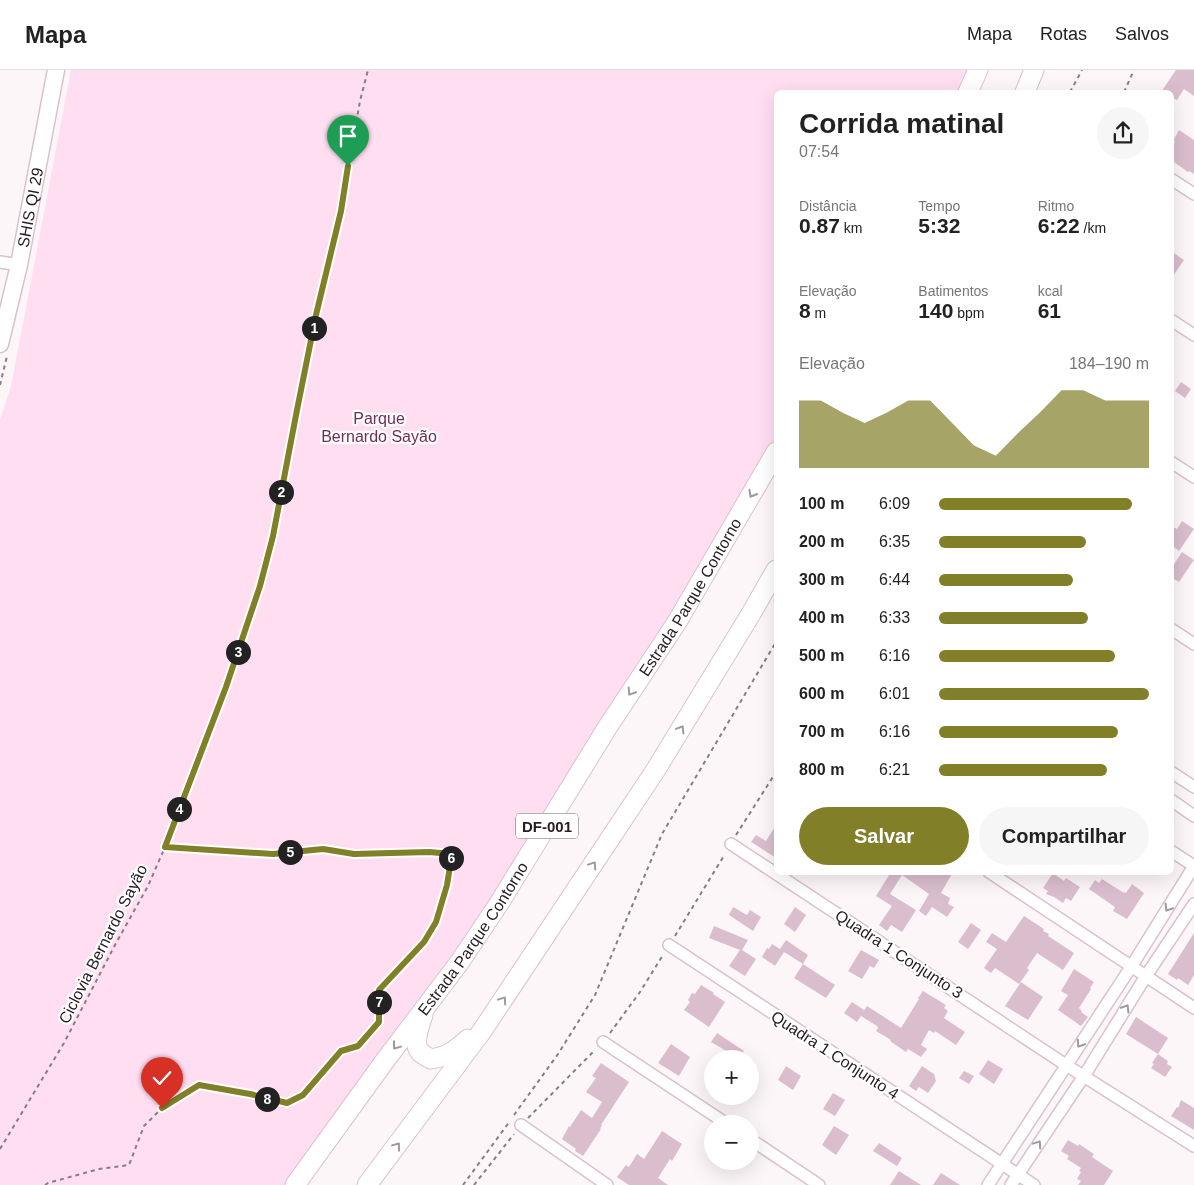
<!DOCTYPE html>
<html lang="pt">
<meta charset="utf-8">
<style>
body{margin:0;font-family:Helvetica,sans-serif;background:#f6f6f6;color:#222;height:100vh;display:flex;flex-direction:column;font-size:19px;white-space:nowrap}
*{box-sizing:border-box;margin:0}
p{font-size:16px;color:#767676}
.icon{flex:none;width:28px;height:28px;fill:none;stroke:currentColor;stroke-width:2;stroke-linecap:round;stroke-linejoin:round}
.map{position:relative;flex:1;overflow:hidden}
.details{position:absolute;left:774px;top:20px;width:400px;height:785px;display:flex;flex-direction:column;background:#fff;border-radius:8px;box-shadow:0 5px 20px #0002}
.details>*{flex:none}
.buttons{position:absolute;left:704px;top:980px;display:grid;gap:10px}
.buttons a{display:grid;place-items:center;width:55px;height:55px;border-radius:50%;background:#fff;box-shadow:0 5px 20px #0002;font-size:25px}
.pin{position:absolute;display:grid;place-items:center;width:42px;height:42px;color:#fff;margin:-51px -21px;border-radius:50% 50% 50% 0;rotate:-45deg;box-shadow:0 0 5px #0007}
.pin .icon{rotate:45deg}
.km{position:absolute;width:25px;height:25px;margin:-12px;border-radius:50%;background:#222;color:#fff;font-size:14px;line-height:25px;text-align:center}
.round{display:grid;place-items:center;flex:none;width:52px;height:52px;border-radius:26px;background:#f6f6f6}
.overview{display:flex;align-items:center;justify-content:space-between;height:85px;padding:0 25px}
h1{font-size:28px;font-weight:600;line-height:38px}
.stats{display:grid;grid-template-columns:repeat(3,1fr);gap:8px;height:85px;padding:5px 25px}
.stats div{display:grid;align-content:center}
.stats b{font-size:21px;font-weight:600}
.stats small{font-size:14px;font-weight:400}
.stats p{font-size:14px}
.chart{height:140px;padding:10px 25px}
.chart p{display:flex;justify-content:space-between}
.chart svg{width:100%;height:90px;margin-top:5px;fill:#817f28;opacity:.7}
.primary-button{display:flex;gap:10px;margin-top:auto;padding:10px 25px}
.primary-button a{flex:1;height:58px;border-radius:30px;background:#817f28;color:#fff;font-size:20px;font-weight:600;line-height:58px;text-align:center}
.primary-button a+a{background:#f6f6f6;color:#222}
ul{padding:0 25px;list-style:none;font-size:16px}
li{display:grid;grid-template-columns:80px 60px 1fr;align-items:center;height:38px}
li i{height:12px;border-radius:6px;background:#817f28}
header{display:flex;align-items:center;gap:30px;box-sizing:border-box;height:70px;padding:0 25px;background:#fff;border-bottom:1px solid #e0e0e0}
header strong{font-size:24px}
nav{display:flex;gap:28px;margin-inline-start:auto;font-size:18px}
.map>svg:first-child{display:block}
.green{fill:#ffdef1}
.building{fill:#dabece}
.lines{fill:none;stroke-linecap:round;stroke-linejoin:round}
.street-casing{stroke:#dbc0d0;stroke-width:14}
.secondary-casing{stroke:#dbc0d0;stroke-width:19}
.primary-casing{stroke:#dbc0d0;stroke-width:21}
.path{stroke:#867e83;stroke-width:2;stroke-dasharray:4 4;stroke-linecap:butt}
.street{stroke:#fff;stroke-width:11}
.secondary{stroke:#fff;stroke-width:16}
.primary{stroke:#fff;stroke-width:19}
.oneway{stroke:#9d999c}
.route-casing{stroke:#fff;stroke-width:10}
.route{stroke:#817f28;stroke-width:6}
.labels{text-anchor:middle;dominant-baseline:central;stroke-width:4.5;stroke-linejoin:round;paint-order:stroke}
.shield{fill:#fff;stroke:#676064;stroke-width:1}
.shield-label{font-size:15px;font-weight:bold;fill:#261c22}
.street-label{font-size:16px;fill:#261c22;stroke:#fff}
.park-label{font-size:16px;fill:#732b5d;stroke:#fff}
</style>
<header>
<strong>Mapa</strong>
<nav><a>Mapa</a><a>Rotas</a><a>Salvos</a></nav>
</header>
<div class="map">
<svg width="1194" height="1115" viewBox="0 0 1194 1115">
<rect width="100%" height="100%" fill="#fcf6f9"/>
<path class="green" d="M71,0h904l-11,22h-188v367l-252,404 -227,322h-297v-765l11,-34z"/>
<g class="building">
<path d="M1176,0h18v26l-10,-7 -7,11 -6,-3v-5h-10z"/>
<path d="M1179,60l15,10v34l-5,-3 -1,1 -17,-12v-13l4,-5 -2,-1z"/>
<path d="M1171,181l13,9 -13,19z"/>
<path d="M1181,312l10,7 -6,9 -10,-7z"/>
<path d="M1182,451l12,8 -15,22 -8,-6v-19l6,3z"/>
<path d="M1182,482l12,8 -15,22 -8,-5v-8z"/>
<path d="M776,755v33l-25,-16 5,-7 10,6z"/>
<path d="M891,802h62l-12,21 9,5 -2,6 6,3 -7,10 -15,-10 -6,9 -7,-5 10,-17 -27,-19 -12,19 26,16 -14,22 -11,-7 -4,6 -8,-6 13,-19 -16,-10z"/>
<path d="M1053,803l11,8 2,-3 14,9 -9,14 -5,-3 -3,5 -9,-6 -8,-3 2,-3 -5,-3z"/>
<path d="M1102,809l22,14 1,-1 1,1 6,-9 12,9 -17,26 -14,-8 2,-4 -26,-18 6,-9 4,3z"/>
<path d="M733,837l14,8 3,-5 11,7 -8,14 -24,-16z"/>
<path d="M795,837l11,8 -11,17 -11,-8z"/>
<path d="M1024,846l20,13 -1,2 6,3 -1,2 26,17 -11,17 -26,-17 -10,15 2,2 -10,14 -24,-16 -4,5 -7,-5 13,-19 -11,-7 6,-9 14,9z"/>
<path d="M971,853l10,7 -13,19 -10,-7z"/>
<path d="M714,856l34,14 -6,10 14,9 -11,17 -16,-10 11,-16 -31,-12z"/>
<path d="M1194,863v42l-6,10 -10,-7 -1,2 -9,-6z"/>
<path d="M786,870l22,15 -5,9 -19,-12 -9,14 -13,-9 5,-9 2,1 3,-5 8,5z"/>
<path d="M861,880l18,10 -5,8 -4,-2 -8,13 -14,-8z"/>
<path d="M803,894l32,21 -9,13 -32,-20z"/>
<path d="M1074,899l20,13 -4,6 1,1 -12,19 3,3 -1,1 7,5 -7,9 -23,-16 10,-15 -7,-4z"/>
<path d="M1021,912l22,15 -15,23 -23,-14z"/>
<path d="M701,915l13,8 -1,1 12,8 -16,25 -25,-17 6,-8 -2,-2 4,-7 3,1z"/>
<path d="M923,921l23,14 -2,3 4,3 -4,7 21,14 -9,13 -21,-14 -1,2 -5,-3 -8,15 6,4 -6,8 -13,-8 -2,3 -16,-11 1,-1 -15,-9 2,-3 -1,-2 -16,-10 -4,6 -13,-9 8,-11 12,8 -1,2 4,-6 34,22 18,-29 -1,-1z"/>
<path d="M1136,947l32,21 -10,16 -32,-20z"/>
<path d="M717,963l27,18 -5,8h-16l5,-7 -17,-10z"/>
<path d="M671,974l19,13 -11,19 -21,-13z"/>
<path d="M1158,984l10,7 -1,3 5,3 -7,10 -14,-9 3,-4 -2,-1z"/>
<path d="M988,990l15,9 -9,15 -15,-10z"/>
<path d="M601,993l28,19 -28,43h1l-2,4h1l-18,27 -8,-5 1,-2 -14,-10 7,-13 1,1 11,-17 11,8 10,-16 -16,-10 10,-14 -4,-2z"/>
<path d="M786,996l15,10 -8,14 -15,-10z"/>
<path d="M922,996l12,8 2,7 -8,12 -9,-6 -3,4 -7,-5z"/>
<path d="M964,1001l10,5 -5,8 -10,-6z"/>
<path d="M833,1023l12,7 -10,16 -12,-7z"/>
<path d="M1181,1030l13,8v22l-23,-14 6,-9 1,1z"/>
<path d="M834,1056l15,9 -13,20 -14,-10z"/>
<path d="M662,1061l20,13 -10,17 -2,-2 -12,19 10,7h-39l-12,-8 9,-12 3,2 8,-13 7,5z"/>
<path d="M1068,1070l10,6 1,-2 15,10 -2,3 21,14 -9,14h-26l3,-4 -4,-2 4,-7 -2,-1 2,-3 -14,-9 2,-3 -8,-5z"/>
<path d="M879,1073l23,15 -5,8 -24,-15z"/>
<path d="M899,1101l22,14h-31z"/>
<path d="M941,1103l19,12h-27z"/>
</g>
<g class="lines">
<g class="street-casing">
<g id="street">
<path d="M1171,109l23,15"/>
<path d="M0,192l19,3"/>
<path d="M1171,250l23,15"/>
<path d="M1171,392l23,15"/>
<path d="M1171,559l23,15"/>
<path d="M1171,702l23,15"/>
<path d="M1171,730l23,16"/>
<path d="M731,774l335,221 128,81"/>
<path d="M1171,781l23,15"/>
<path d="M989,802l205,136"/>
<path d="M669,875l365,240"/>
<path d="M603,972l124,82"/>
<path d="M521,1055l86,60"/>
<path d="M750,1069l69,46"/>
<path d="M988,1115l143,-218 63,-101"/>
<path d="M1011,1115l73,-109 62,-100 48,-72"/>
</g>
</g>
<g class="secondary-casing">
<g id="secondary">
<path id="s1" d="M0,274l19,-79 37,-195"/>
</g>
</g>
<g class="primary-casing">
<g id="primary">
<path d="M968,22l10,-22"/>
<path d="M1025,22l9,-22"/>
<path d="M423,945c-3,10 -11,28 -3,37 3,3 7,5 11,7 18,-3 23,-8 37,-20"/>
<path id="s2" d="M295,1115l89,-123 75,-99 39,-58 109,-177 70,-106 99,-170"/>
<path d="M367,1115l115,-154 173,-260 97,-159 24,-42"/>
</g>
</g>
<g class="path">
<path d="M1070,22l12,-22"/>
<path d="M1124,22l10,-22"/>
<path d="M0,315l7,-29"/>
<path d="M736,765l40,-63"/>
<path d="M675,866l50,-82"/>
<path d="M610,963l30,-41 23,-37"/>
<path d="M514,1045l44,-61 37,-59 67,-161 114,-192"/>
<path d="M528,1048l67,-68"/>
<path d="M0,1079l64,-106 51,-98 33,-59 17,-39 61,-160 34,-101 13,-50 23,-121 21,-100 24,-104 19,-110 8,-31"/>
<path d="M45,1115l3,-2 51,-14 30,-4 15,-39 18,-18 37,-23 51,10 37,8 16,-8 38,-44 18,-5 20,-24v-32l45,-48 12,-21 11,-36 5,-31 -23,-2 -75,2 -31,-5 -50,5 -108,-7"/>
<path d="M463,1115l47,-64"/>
<path d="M474,1115l40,-51"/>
</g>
<use href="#street" class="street"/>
<use href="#secondary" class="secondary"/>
<use href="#primary" class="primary"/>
</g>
<defs><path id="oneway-chevron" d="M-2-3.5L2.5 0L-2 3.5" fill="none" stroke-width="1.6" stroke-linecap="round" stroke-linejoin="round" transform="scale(1.25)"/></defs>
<g class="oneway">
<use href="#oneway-chevron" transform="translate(752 424) rotate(120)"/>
<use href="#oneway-chevron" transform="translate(631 622) rotate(123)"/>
<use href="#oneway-chevron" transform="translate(681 659) rotate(-59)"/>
<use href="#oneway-chevron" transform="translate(593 795) rotate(-56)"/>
<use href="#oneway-chevron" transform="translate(1168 838) rotate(122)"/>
<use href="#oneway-chevron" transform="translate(503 930) rotate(-56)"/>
<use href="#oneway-chevron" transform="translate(1126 938) rotate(-58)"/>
<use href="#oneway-chevron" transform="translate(1080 974) rotate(123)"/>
<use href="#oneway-chevron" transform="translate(396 976) rotate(127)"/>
<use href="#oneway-chevron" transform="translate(1038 1074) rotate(-56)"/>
<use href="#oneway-chevron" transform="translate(397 1076) rotate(-53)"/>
</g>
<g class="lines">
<g class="route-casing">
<path id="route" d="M162,1038l37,-23 51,9 37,9 16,-8 38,-44 17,-5 21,-24v-32l45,-48 12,-20 11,-37 5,-31 -23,-2 -75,2 -31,-5 -50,5 -108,-7 61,-160 34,-101 13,-50 23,-121 20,-100 25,-104 7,-45"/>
</g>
<use href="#route" class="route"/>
</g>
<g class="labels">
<rect class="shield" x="516" y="743.5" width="62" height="25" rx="4"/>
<g class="shield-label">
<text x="547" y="756">DF-001</text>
</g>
<g class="street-label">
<text stroke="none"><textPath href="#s1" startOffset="140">SHIS QI 29</textPath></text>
<text stroke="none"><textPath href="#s2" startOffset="709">Estrada Parque Contorno</textPath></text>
<text stroke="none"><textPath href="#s2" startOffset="304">Estrada Parque Contorno</textPath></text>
<text transform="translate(103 874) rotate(-63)">Ciclovia Bernardo Sayão</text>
<text transform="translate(899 884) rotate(33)">Quadra 1 Conjunto 3</text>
<text transform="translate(835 985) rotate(33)">Quadra 1 Conjunto 4</text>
</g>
<g class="park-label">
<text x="379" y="348">Parque<tspan x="379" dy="18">Bernardo Sayão</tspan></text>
</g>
</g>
</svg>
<div class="buttons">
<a>+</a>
<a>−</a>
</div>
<div class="pin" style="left:348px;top:96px;background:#1e9e55"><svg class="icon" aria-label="arrive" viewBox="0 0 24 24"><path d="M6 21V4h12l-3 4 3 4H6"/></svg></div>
<div class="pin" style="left:162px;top:1038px;background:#d93025"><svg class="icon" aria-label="check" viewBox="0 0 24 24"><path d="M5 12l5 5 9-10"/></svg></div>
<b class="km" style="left:314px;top:258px">1</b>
<b class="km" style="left:281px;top:422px">2</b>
<b class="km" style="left:238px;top:582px">3</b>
<b class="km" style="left:179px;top:739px">4</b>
<b class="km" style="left:290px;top:782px">5</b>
<b class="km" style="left:451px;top:788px">6</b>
<b class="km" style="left:379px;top:932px">7</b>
<b class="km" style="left:267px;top:1029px">8</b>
<section class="details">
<div class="overview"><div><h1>Corrida matinal</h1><p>07:54</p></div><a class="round"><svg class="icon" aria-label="share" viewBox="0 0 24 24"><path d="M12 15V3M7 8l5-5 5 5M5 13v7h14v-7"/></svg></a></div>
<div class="stats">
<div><p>Distância</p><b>0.87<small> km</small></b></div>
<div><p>Tempo</p><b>5:32</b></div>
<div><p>Ritmo</p><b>6:22<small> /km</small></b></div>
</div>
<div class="stats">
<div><p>Elevação</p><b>8<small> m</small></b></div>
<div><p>Batimentos</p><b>140<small> bpm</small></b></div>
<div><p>kcal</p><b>61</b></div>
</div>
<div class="chart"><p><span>Elevação</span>184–190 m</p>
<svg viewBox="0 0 160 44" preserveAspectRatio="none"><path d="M0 44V11L10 11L20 17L30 22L40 17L50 11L60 11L70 22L80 33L90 38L100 27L110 17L120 6L130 6L140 11L150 11L160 11V44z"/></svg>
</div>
<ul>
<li><b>100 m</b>6:09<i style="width:92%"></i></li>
<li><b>200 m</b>6:35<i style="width:70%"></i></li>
<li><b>300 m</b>6:44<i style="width:64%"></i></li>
<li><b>400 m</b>6:33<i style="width:71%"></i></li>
<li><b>500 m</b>6:16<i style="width:84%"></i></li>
<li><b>600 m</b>6:01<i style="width:100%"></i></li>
<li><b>700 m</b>6:16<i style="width:85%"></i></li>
<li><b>800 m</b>6:21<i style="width:80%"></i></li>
</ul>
<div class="primary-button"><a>Salvar</a><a>Compartilhar</a></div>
</section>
</div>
